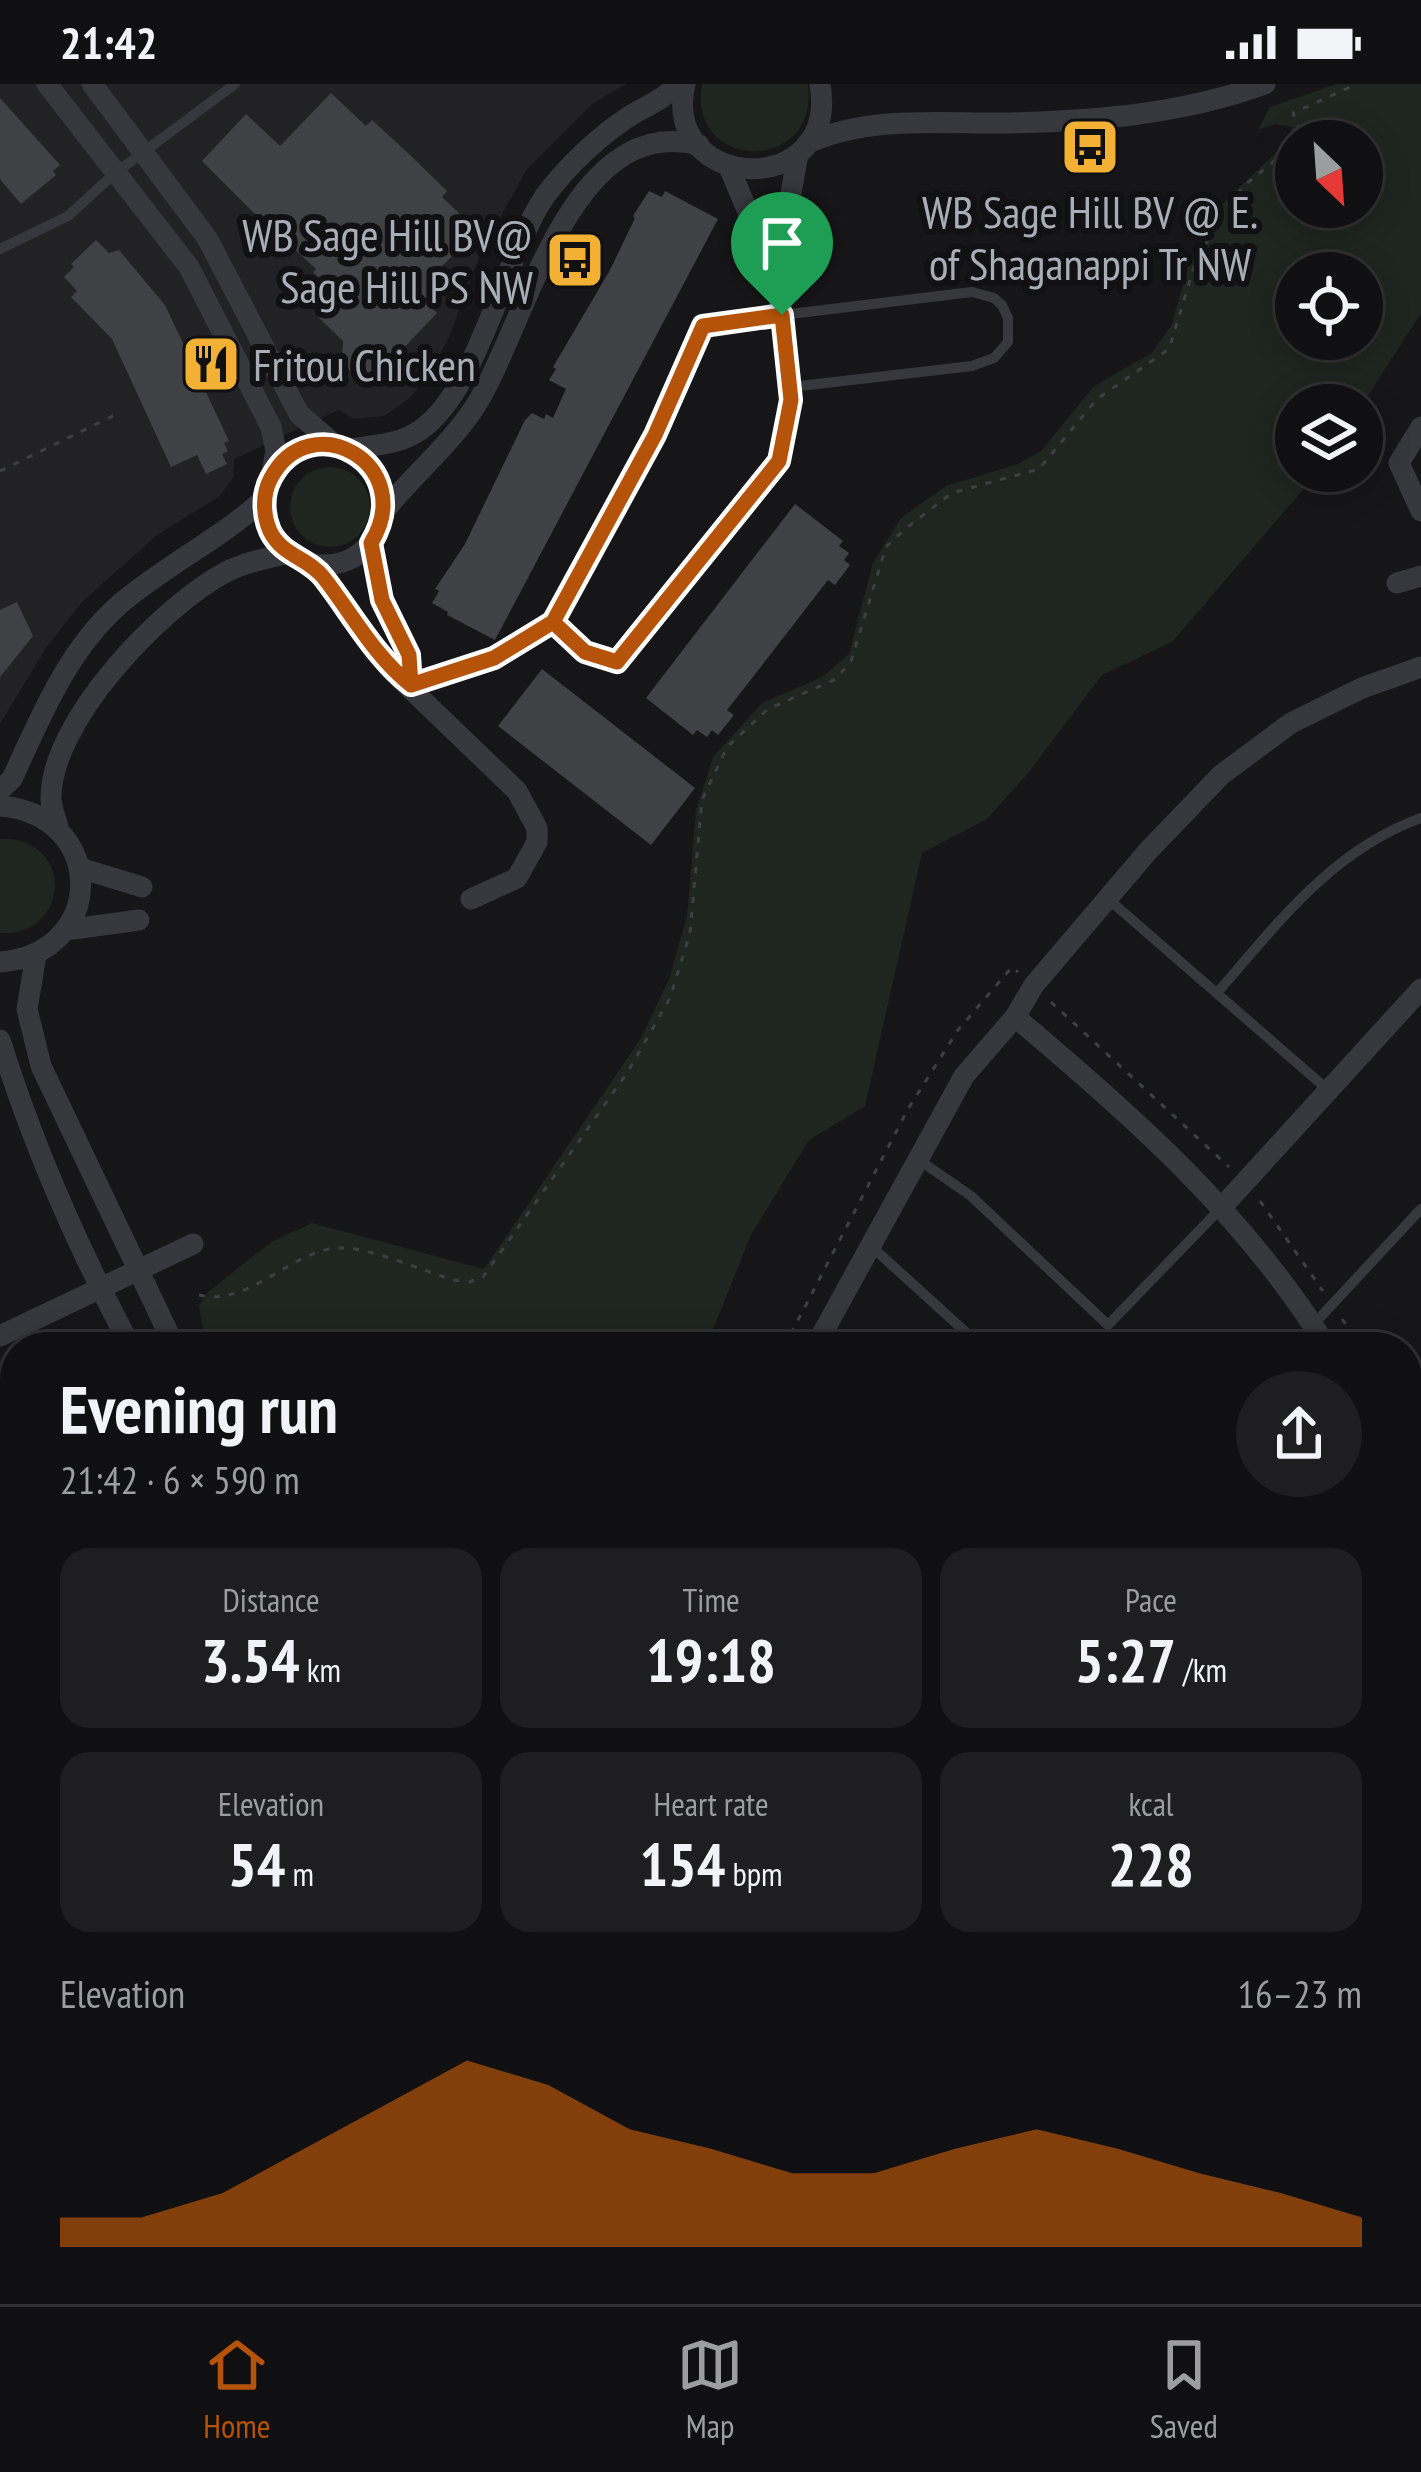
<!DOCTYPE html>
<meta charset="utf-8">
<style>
body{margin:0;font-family:"PT Sans Narrow",sans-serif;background:#1e1e20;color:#f1f3f6;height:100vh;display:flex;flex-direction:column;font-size:45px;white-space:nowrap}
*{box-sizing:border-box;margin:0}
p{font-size:39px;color:#9c9d9f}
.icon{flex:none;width:66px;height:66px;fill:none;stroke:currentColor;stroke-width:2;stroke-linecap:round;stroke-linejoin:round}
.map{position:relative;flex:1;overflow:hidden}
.drawer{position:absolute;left:0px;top:1248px;width:1422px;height:972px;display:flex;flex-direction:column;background:#101012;border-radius:48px 48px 0 0;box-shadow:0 6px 30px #0003,0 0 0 3px #303032}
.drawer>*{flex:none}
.needle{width:78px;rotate:155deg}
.fabs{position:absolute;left:1275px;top:36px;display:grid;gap:24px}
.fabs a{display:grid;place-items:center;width:108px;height:108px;border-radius:50%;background:#101012;box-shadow:0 6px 30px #0003,0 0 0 3px #303032;font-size:60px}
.pin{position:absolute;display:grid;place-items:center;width:102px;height:102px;color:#fff;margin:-123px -51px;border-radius:50% 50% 50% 0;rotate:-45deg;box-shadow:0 0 12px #0007}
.pin .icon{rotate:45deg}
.round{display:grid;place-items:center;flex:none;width:126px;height:126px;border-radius:63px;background:#1e1e20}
.overview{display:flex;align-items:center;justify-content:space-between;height:204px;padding:0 60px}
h1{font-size:66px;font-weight:600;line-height:90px}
.figures{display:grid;grid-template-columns:repeat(3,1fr);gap:18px;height:204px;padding:12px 60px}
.figures div{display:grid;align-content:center;border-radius:30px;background:#1e1e20;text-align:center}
.figures b{font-size:60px;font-weight:600}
.figures small{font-size:33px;font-weight:400}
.figures p{font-size:33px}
.chart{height:336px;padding:24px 60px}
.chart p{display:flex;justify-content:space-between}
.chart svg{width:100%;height:216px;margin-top:12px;fill:#b45309;opacity:.7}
.status{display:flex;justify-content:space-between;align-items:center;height:84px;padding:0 60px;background:#101012;direction:ltr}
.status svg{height:33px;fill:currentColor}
.tabs{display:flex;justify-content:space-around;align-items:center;height:168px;border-top:3px solid #303032;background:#101012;font-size:33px;color:#9c9d9f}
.tabs a{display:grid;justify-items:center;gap:6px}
.tabs .current{color:#b45309}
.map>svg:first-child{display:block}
.built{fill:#222225}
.green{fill:#1e261f;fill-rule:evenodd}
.building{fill:#404145}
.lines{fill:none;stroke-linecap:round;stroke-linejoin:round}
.path{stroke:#3d3f44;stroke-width:3;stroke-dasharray:6 9;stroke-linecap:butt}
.lane{stroke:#37383d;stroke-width:10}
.street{stroke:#37383d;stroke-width:21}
.secondary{stroke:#45474d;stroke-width:30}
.route-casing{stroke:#fff;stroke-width:24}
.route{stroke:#b45309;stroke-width:15}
.labels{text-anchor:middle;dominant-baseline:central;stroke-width:12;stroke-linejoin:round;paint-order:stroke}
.poi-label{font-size:45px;fill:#a8adb8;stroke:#111113}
</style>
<div class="status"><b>21:42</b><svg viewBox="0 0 49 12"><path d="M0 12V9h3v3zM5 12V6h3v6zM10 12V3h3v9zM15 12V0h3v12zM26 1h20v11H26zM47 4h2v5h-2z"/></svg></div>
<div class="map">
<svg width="1421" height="2220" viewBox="0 0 1421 2220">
<rect width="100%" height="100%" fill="#161618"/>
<path class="built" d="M0,0h626l-34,20 -65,65 -45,81 -33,87 -16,31 -23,30 -26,18 -29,3 -17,-9 -104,49 -1,19 -13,18 -63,39 -75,67 -36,46 -46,76z"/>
<g class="green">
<path d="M702,0h106c12,91 -122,88 -106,0z"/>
<path d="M1337,0h84v229l-59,92h-66v66h23l-147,171 -70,33 -74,98 -41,46 -65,34 -57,253 -56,34 -58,95 -45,112h-500l-7,-41 9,-14 63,-50 41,-19 172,46 157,-231 28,-59 18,-62 9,-107 17,-53 49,-54 60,-26 27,-23 24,-91 28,-45 45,-32 72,-22 23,-13 53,-65 58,-33 20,-29 17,-62 31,-56 72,-69v-10l-17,-3 -17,6 12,-23zM1296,57h66v66h-66zM1296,189h66v66h-66z"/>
<circle cx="330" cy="423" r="40"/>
<path d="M0,755c73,-4 73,97 0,94z"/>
<path d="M15,1304v107l-15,7v-107z"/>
</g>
<g class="building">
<path d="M331,9l35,33 6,-6 38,35 37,36 -5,6 35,33 -49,51 7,7 -12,12 14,13 -57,60 -11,4 -19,-6 -8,-14 1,-16 -29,-28 20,-21 -21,-20 3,-3 -27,-25 -2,2 -85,-85 44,-47 34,32z"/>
<path d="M0,14l60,67 -7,6 3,4 -35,29 -21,-25z"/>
<path d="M649,107l13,6 3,-6 53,28 -223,421 -48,-25 1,-3 -16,-9 7,-12 -4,-2 30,-45 60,-124 7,-7 12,6 2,-5 7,4 13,-29 -17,-9 7,-11 -3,-2 57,-97 25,-52 -2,-2z"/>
<path d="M96,156l13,13 10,-3 46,55 64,136 -5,2 4,8 -6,3 5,10 -21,10 -9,-19 -26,12 -59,-128 -41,-42 6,-6 -13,-14 10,-10 -3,-3z"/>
<path d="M795,420l48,37 -4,5 10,7 -5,7 6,5 -15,20 -7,-5 -79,102 -22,28 7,5 -16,20 -6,-5 -5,7 -10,-7 -4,5 -47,-37z"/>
<path d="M17,518l16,34 -33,41v-67z"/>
<path d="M542,585l153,119 -44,57 -153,-119z"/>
</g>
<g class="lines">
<g class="path">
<path d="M0,387l121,-59"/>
<path d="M1051,918l178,165"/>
<path d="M1260,1117l63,90"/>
<path d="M199,1211c50,12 90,-43 138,-47 32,-2 85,23 117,32l15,2 14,-5 144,-204 43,-75 20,-65 12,-133 25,-53 41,-38 68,-30 15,-18 35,-114 19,-18 47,-36 87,-24 58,-70 72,-50 25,-82 29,-57 22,-25 51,-42 2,-17 -5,-13 64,-29"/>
<path d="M1342,1235l20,28"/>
<path d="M47,1263l25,-11h11"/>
<path d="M784,1263l124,-238 50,-79 54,-63 6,5"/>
<path d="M0,1285l15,-7"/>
<path d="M1407,1348l14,30"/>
</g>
<g class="lane">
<path d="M0,165l68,-33 46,-42 121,-90"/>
<path d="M782,231l190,-23 22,6 8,7 6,13v24l-14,16 -22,8 -181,21"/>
<path d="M1107,814l220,191"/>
<path d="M1217,909c60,-69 115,-143 204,-175"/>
<path d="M919,1076l52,36 137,129 113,-117"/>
<path d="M871,1162l111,101"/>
<path d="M1313,1241l108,-116"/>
<path d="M1407,1788l14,30"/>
<path d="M0,2077l15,-5"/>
<path d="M68,2205l7,15"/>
<path d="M219,2205l7,15"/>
<path d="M1189,2220l31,-15"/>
</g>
<g class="street">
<path d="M47,0l142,183 82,160 5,24 -5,25"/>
<path d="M92,0l115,154 92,176 36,31"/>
<path d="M685,0c-25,109 155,117 135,0"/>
<path d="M808,59c63,-28 133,-19 201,-20 87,-2 174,-9 256,-39"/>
<path d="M729,83l24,57 17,21 12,70 9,85 -12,61 -162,201 -32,-10 -32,-30 102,-187 48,-109 79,-11"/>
<path d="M770,161l16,-24 12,-67"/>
<path d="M1421,343l-22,36 22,48"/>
<circle cx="324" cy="421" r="60"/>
<path d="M349,365c20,-3 44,-4 63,-14 65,-33 91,-178 133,-239 22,-30 56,-62 88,-82 17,-10 31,-15 45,-30"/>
<path d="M385,426c29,-36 66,-66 91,-105 50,-79 94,-294 223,-260"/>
<path d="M371,459l10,57 28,55 2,30"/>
<path d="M313,480l77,105 127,122 20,37v14l-20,36 -46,21"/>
<path d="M1397,499l24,-7"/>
<path d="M411,601l83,-27 59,-36"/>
<path d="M0,706l12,-11c28,-61 56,-130 108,-175 46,-39 100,-65 144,-105"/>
<path d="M0,722c108,9 107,148 0,156"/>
<path d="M58,743c-2,-8 -6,-18 -7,-27 -2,-78 111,-194 175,-228 20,-10 41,-14 63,-19"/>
<path d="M80,784l62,19"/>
<path d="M66,846l73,-10"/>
<path d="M36,871l-9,54 14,57 134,281"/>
<path d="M1015,933c118,99 230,198 312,330"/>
<path d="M0,956c33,105 79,210 131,307"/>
<path d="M1223,1122l198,-217"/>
<path d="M0,1252l193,-92"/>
<path d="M815,1263l149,-271 51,-59 19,-32 114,-134 73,-76 70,-52 71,-35 59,-21"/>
<path d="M1407,1423l14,31"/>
<path d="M1407,1492l14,-7"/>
<path d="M0,1764l15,-7"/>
<path d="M0,2142l15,-6"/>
<path d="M759,2205l7,15"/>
<path d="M794,2205l6,15"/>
</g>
<g class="secondary">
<path d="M1407,1953l14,-7"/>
<path d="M1407,1988l14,-6"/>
<path d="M831,2220l32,-15"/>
<path d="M920,2220l31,-15"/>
</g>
</g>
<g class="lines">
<g class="route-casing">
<path id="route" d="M782,231l-79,11 -48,109 -102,187 -59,36 -83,27c-36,-28 -59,-71 -87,-107 -15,-20 -42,-22 -54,-47 -7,-16 -8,-37 1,-53 39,-74 148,-14 100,65l11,57 27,55 2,30 83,-27 59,-36 32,30 32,10 162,-201 12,-61 -9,-85"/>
</g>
<use href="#route" class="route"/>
</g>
<defs>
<g id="bus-square" transform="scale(3)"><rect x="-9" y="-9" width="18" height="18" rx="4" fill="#f2b134" stroke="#111113"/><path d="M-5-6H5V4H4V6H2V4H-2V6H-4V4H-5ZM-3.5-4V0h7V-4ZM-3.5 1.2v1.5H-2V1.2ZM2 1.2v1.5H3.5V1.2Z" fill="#111"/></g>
<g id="restaurant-square" transform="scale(3)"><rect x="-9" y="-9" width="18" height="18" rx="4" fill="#f2b134" stroke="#111113"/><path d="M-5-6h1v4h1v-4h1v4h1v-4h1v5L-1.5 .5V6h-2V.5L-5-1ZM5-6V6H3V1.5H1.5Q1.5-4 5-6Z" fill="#111"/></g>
</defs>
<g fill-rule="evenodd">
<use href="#bus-square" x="1090" y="63"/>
<use href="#bus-square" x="575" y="176"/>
<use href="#restaurant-square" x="211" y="280"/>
</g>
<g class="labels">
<g class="poi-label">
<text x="1090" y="127">WB Sage Hill BV @ E.<tspan x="1090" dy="52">of Shaganappi Tr NW</tspan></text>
<text x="533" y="150" text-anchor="end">WB Sage Hill BV@<tspan x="533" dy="52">Sage Hill PS NW</tspan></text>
<text x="253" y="280" text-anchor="start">Fritou Chicken</text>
</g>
</g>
</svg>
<div class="fabs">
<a><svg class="needle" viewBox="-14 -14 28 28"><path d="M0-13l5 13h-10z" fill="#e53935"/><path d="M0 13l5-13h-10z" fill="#9c9d9f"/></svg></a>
<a><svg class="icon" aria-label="locate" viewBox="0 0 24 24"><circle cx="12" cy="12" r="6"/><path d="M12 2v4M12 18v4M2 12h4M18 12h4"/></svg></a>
<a><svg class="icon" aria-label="layers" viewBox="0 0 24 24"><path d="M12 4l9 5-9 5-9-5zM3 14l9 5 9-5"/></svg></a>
</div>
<div class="pin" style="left:782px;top:231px;background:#1e9e55"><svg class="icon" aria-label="arrive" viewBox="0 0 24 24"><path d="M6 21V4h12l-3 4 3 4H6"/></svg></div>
<section class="drawer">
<div class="overview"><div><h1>Evening run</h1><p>21:42 · 6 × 590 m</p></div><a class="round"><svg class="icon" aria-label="share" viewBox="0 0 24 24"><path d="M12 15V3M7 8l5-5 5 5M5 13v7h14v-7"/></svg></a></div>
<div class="figures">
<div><p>Distance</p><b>3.54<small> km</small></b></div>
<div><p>Time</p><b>19:18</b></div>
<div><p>Pace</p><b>5:27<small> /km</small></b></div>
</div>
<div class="figures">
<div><p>Elevation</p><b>54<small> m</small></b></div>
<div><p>Heart rate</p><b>154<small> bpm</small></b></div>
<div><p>kcal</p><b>228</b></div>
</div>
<div class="chart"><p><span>Elevation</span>16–23 m</p>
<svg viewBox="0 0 160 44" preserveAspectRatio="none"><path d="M0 44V38L10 38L20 33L30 24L40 15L50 6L60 11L70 20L80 24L90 29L100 29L110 24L120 20L130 24L140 29L150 33L160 38V44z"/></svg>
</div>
</section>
</div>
<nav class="tabs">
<a class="current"><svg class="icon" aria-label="home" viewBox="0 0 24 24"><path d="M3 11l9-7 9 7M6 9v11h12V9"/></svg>Home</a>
<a><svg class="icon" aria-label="map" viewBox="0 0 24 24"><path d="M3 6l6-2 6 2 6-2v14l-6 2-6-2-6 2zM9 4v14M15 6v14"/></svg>Map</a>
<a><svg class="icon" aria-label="saved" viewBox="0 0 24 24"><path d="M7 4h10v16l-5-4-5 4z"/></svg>Saved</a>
</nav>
